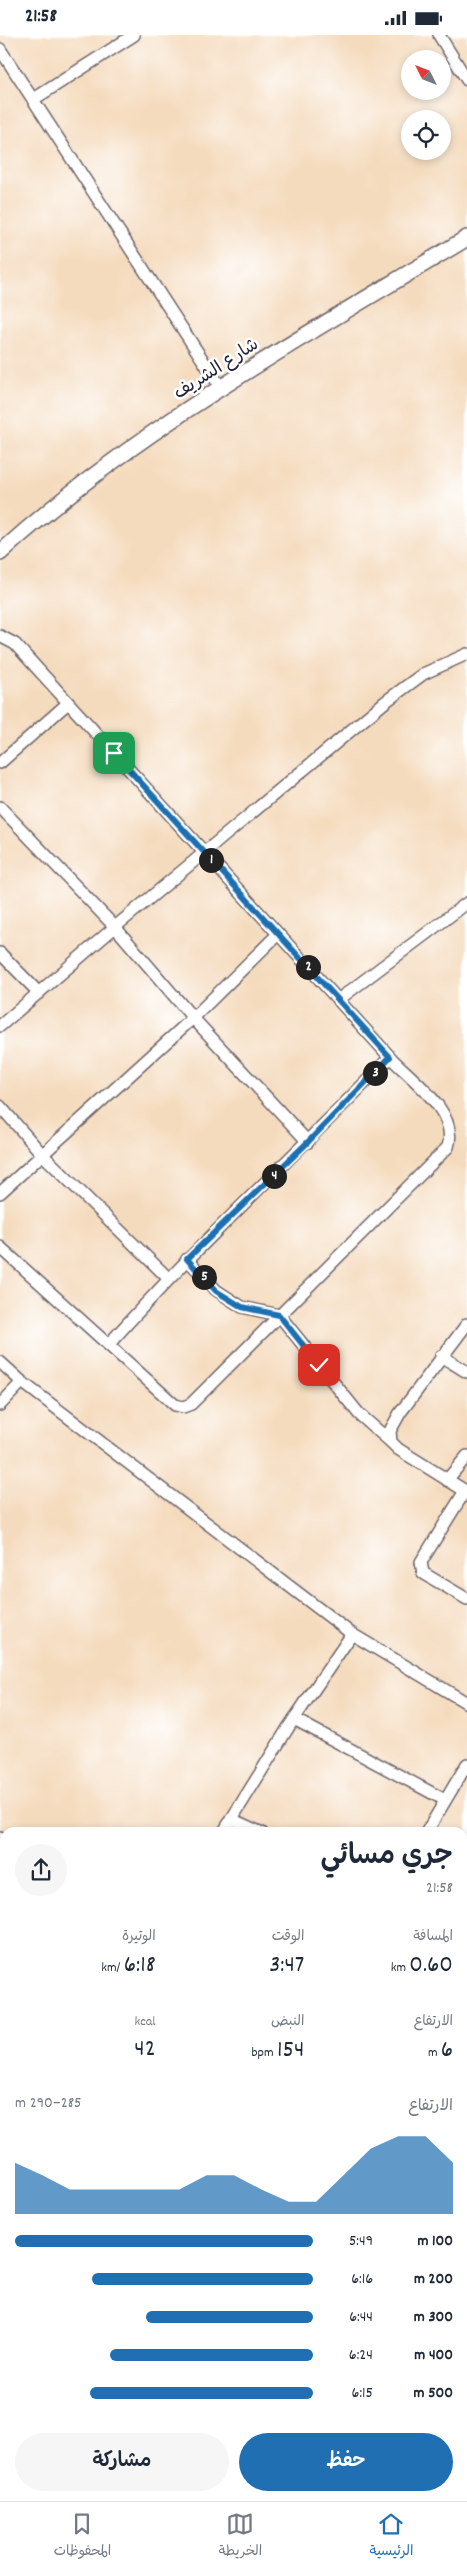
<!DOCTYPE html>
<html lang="ar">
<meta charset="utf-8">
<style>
body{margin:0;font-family:Dekko,"Playpen Sans Arabic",sans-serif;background:#f6f6f7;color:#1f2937;direction:rtl;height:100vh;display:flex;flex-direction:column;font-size:19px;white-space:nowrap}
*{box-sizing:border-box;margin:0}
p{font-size:16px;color:#747a83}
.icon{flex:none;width:28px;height:28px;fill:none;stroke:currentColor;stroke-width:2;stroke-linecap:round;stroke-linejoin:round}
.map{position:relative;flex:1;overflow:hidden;direction:ltr}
.side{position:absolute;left:0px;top:1792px;width:468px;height:674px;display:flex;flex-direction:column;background:#fff;border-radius:15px 15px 0 0;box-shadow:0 2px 8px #0003;direction:rtl}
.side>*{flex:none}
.needle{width:32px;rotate:312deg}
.buttons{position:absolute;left:401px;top:15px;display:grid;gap:10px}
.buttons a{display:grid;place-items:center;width:50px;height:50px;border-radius:50%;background:#fff;box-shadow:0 2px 8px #0003;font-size:25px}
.pin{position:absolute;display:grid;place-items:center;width:42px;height:42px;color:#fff;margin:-21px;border-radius:10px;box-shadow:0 2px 8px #0006}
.km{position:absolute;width:25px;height:25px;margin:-12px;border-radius:50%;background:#222;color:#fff;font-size:14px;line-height:25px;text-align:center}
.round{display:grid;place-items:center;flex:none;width:52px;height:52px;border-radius:26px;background:#f6f6f7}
.summary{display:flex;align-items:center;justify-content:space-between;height:85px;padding:0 15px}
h1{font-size:28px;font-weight:600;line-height:38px}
.figures{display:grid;grid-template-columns:repeat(3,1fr);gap:8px;height:85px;padding:5px 15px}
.figures div{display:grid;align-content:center}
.figures b{font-size:25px;font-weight:600}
.figures small{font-size:14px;font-weight:400}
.figures p{font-size:14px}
.chart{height:140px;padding:10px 15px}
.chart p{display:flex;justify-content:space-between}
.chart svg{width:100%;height:90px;margin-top:5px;fill:#1f6fb2;opacity:.7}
.cta{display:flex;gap:10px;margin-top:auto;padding:10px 15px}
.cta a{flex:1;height:58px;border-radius:30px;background:#1f6fb2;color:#fff;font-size:20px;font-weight:600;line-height:58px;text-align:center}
.cta a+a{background:#f6f6f7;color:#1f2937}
ul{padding:0 15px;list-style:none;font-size:16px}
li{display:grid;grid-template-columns:80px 60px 1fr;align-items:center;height:38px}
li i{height:12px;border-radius:6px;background:#1f6fb2}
.status{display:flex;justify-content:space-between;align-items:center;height:35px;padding:0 25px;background:#fff;direction:ltr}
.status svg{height:14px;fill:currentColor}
.dock{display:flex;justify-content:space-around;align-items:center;height:70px;border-top:1px solid #e0e1e3;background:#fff;font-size:14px;color:#747a83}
.dock a{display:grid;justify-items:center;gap:2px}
.dock .selected{color:#1f6fb2}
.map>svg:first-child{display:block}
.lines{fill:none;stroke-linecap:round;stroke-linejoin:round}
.street-casing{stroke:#6c6369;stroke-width:14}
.secondary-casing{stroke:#6c6369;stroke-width:18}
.street{stroke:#fff;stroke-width:11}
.secondary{stroke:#fff;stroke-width:15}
.route-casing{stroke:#fff;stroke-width:10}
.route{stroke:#1f6fb2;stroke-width:6}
.labels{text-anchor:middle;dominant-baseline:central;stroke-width:5;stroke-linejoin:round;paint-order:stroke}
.street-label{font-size:18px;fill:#22223b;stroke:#fff}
</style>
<div class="status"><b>21:58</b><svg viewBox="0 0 49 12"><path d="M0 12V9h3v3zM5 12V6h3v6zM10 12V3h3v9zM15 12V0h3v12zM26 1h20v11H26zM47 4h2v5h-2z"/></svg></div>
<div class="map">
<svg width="467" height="2466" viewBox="0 0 467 2466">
<rect width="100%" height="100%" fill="#fff"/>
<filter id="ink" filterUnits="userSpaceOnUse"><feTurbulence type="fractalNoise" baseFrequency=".02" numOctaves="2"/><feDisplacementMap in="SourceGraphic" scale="10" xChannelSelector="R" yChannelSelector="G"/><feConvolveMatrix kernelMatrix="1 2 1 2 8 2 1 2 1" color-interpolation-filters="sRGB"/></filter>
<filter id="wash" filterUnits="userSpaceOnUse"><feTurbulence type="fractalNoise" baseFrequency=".0096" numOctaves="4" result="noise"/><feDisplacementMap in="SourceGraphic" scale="20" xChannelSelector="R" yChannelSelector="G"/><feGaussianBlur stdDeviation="1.12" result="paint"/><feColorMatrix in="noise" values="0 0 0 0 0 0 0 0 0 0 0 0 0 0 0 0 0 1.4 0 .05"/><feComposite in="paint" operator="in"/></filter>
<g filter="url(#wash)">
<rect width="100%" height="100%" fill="#f5dbbe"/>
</g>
<g filter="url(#ink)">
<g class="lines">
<g class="street-casing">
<g id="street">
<path d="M439,0l28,45"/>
<path d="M0,14l221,339"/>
<path d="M34,64l100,-64"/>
<path d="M0,601l15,8 375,413c22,23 69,55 58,90l-257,257 -8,3 -8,-2 -175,-158"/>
<path d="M0,728l68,-60"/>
<path d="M0,772l115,120 78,91 115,124"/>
<path d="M0,918l39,40"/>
<path d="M338,965l129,-97"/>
<path d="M0,991l115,-99 270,-225 38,-28 44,-20"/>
<path d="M0,1071l42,48 126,124"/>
<path d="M0,1158l193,-175 85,-84"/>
<path d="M187,1224l29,31 26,17 37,8 80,99 32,28"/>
<path d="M467,1289l-67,89 -10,18 1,11 7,7 69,43"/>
<path d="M109,1309c89,-100 188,-190 281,-287"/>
<path d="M441,1321l26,16"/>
<path d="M0,1327l22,20 330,252"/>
<path d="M0,1370l22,-23"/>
<path d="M447,1445l20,-24"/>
<path d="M465,1456l-44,71 2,11 44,26"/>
<path d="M294,1684l151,81"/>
<path d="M231,1784l31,14"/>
<path d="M223,1798l65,-105 64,-94 115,69"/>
<path d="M426,1798l41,-69"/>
<path d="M0,1803l5,2"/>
<path d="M462,1880l5,2"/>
<path d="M462,1927l5,-9"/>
<path d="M462,1985l5,1"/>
<path d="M462,2044l5,2"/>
<path d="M0,2110l5,2"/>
<path d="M462,2139l5,-2"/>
<path d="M360,2461l5,5"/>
</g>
</g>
<g class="secondary-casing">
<path id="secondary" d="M0,518c139,-126 307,-218 467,-315"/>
</g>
<use href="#street" class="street"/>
<use href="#secondary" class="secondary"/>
</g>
</g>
<g class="lines" filter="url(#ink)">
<g class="route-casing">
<path id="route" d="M114,718l276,304 -82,85 -121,117 29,32 26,16 37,8 40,50"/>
</g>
<use href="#route" class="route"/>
</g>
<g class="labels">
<g class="street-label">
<text transform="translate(217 335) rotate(-33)">شارع الشريف</text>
</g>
</g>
</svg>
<div class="buttons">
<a><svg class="needle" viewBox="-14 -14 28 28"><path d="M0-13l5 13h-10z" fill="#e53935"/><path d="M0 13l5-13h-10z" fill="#747a83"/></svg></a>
<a><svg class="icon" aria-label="locate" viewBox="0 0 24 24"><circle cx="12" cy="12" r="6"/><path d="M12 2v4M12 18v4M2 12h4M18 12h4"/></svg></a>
</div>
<div class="pin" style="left:114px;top:718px;background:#1e9e55"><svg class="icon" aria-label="arrive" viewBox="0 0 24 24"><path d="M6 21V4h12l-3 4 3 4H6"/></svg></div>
<div class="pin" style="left:319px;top:1330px;background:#d93025"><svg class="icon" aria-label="check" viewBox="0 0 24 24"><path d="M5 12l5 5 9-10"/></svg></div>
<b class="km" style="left:211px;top:825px">1</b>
<b class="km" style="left:308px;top:932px">2</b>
<b class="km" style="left:375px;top:1038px">3</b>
<b class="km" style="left:274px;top:1141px">4</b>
<b class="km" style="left:204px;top:1242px">5</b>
<section class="side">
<div class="summary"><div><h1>جري مسائي</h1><p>21:58</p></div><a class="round"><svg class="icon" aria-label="share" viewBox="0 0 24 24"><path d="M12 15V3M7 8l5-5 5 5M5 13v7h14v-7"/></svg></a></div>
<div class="figures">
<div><p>المسافة</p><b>0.60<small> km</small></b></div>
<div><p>الوقت</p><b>3:47</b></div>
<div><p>الوتيرة</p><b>6:18<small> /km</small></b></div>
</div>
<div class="figures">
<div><p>الارتفاع</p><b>6<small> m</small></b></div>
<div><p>النبض</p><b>154<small> bpm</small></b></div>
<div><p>kcal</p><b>42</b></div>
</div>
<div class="chart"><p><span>الارتفاع</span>285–290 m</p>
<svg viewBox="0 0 160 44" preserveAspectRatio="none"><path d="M0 44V19L10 25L20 32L30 32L40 32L50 32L60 32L70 25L80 25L90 32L100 38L110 38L120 25L130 12L140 6L150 6L160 19V44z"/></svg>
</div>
<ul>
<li><b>100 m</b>5:49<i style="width:100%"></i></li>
<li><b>200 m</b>6:16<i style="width:74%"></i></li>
<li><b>300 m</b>6:44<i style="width:56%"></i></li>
<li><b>400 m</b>6:24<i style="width:68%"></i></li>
<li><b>500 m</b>6:15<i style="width:75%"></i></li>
</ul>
<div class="cta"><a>حفظ</a><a>مشاركة</a></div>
</section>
</div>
<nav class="dock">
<a class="selected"><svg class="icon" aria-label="home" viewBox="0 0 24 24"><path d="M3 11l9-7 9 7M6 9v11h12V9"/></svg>الرئيسية</a>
<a><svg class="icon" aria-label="map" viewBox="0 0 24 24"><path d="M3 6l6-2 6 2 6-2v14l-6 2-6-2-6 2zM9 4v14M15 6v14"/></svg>الخريطة</a>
<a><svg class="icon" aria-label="saved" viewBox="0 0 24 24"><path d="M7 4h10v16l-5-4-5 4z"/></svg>المحفوظات</a>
</nav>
